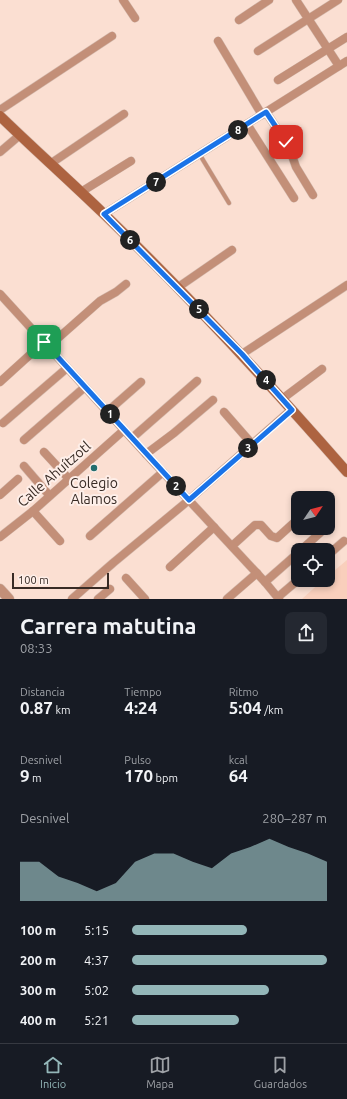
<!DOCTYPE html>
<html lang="es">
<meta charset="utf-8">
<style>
body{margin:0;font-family:Ubuntu,sans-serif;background:#242831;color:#f1f3f6;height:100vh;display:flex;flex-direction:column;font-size:15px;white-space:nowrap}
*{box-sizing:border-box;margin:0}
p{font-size:13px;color:#9ea1a6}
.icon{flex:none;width:22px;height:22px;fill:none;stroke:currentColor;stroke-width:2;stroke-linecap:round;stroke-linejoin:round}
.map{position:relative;height:599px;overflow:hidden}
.details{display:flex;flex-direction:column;background:#171b24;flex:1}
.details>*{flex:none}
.needle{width:26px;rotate:55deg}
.tools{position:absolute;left:291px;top:491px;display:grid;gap:8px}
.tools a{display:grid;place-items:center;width:44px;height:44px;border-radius:8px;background:#171b24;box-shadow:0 2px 6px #0003;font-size:20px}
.scale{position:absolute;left:12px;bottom:10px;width:97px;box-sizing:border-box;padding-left:4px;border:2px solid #382b25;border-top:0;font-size:11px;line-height:14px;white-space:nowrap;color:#382b25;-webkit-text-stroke:3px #feefe9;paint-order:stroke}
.pin{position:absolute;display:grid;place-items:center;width:34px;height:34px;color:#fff;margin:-17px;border-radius:8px;box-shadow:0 2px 6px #0006}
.km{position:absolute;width:20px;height:20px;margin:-10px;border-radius:50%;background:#222;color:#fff;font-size:11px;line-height:20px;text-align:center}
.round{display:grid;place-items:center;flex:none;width:42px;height:42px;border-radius:8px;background:#242831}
.overview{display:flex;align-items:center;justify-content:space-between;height:68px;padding:0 20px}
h1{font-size:22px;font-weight:600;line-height:30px}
.figures{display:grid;grid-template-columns:repeat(3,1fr);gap:6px;height:68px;padding:4px 20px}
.figures div{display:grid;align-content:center}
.figures b{font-size:17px;font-weight:600}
.figures small{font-size:11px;font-weight:400}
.figures p{font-size:11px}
.chart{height:112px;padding:8px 20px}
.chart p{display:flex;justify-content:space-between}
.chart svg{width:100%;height:72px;margin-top:4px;fill:#94b7b9;opacity:.7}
ul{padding:0 20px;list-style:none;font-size:13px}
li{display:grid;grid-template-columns:64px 48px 1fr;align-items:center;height:30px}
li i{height:10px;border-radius:5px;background:#94b7b9}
.tabs{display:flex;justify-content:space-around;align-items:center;height:56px;border-top:1px solid #363941;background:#171b24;font-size:11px;color:#9ea1a6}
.tabs a{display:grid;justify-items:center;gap:2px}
.tabs .on{color:#94b7b9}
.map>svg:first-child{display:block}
.built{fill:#f9cfbc}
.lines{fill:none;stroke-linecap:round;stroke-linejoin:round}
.service-casing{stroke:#d4bbaf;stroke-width:5}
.minor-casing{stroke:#d4bbaf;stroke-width:9}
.tertiary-casing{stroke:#d4bbaf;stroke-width:11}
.secondary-casing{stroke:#d4bbaf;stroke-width:11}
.service{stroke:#c38f78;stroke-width:4}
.minor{stroke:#c38f78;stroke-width:8}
.tertiary{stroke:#c38f78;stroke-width:10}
.secondary{stroke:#ad6340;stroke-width:10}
.route-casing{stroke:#fff;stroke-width:8}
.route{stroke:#1a73e8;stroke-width:5}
.poi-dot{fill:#226d6e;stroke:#feefe9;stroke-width:1.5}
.labels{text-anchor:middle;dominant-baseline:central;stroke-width:4;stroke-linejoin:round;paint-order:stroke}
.street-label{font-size:14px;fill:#382b25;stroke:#feefe9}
.poi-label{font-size:14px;fill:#382b25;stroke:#feefe9}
</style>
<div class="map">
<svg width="347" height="599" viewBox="0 0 347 599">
<rect width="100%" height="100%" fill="#fbdfd2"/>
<path class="built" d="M347,560v39h-45l21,-19h5v-4z"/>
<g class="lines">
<g class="service-casing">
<path id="service" d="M200,155l29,48"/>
</g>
<g class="minor-casing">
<g id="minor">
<path d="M123,0l12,18"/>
<path d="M296,0l43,66"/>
<path d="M239,20l30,-20"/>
<path d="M218,41l44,74"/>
<path d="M258,51l80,-51"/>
<path d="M278,80l69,-43"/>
<path d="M0,110l112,-74"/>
<path d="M266,112l23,35 7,20 17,28"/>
<path d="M247,124l47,74"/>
<path d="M0,152l20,-17"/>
<path d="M50,164l74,-50"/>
<path d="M81,192l50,-31"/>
<path d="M104,214l243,-153"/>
<path d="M177,288l55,-38"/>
<path d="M0,294l146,160 119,128 14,17"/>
<path d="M48,347l52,-46 16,-9 10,-8"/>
<path d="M242,354l105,-69"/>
<path d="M0,382l44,-40"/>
<path d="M282,399l40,-30"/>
<path d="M108,411l33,-29"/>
<path d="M224,412l28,32"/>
<path d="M3,423l64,-55"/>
<path d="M132,438l65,-57"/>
<path d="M24,440l61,-53"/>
<path d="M44,452l25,27"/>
<path d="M146,454l28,-21 39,-33"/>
<path d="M24,466l25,29"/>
<path d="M0,495l18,-16"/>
<path d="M33,511l27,30"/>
<path d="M90,536l73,-64"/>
<path d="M0,537l33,-26 91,-81"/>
<path d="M232,546l23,-21h6l10,11 6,2 21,-19"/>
<path d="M301,550l20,-18"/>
<path d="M328,555l16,-14"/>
<path d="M170,567l44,-40"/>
<path d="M126,578l19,21"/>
<path d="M265,582l33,-29"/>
<path d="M278,597l20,-17"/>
<path d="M72,599l41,-36 76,-63 103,-91"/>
<path d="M98,599l12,-10"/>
<path d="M227,599l30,-26"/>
</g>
</g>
<g class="tertiary-casing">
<path id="tertiary" d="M0,589l9,10"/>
</g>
<g class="secondary-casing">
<path id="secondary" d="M0,116c34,33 70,65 104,98 85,82 165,169 243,258"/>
</g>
<use href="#service" class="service"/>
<use href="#minor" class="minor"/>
<use href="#tertiary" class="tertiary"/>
<use href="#secondary" class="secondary"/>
</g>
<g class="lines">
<g class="route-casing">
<path id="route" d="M44,342l145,158 103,-90 -50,-56 -138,-140 162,-102 20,30"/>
</g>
<use href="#route" class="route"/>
</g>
<circle class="poi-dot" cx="94" cy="468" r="4"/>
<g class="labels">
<g class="street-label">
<text transform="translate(54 474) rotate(-41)">Calle Ahuítzotl</text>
</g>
<g class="poi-label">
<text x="94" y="483">Colegio<tspan x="94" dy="16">Alamos</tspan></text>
</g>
</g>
</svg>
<div class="tools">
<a><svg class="needle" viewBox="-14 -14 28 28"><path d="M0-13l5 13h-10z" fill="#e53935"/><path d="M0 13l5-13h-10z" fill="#9ea1a6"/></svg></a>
<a><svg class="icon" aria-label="locate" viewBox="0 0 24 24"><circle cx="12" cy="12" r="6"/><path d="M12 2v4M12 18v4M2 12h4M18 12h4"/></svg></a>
</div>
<div class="scale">100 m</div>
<div class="pin" style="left:44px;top:342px;background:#1e9e55"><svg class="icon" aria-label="arrive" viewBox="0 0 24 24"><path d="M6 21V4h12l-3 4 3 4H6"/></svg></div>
<div class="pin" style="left:286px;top:142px;background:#d93025"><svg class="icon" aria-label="check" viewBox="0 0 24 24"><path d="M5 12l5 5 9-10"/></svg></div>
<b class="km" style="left:110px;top:414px">1</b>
<b class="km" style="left:176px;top:486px">2</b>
<b class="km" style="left:248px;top:448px">3</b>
<b class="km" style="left:266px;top:380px">4</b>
<b class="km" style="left:199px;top:309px">5</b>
<b class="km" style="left:130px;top:240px">6</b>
<b class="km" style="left:156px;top:182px">7</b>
<b class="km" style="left:238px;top:130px">8</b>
</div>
<section class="details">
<div class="overview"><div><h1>Carrera matutina</h1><p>08:33</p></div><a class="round"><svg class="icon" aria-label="share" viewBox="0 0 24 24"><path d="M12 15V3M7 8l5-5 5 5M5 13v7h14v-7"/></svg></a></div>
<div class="figures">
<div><p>Distancia</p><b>0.87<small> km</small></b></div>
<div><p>Tiempo</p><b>4:24</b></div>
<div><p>Ritmo</p><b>5:04<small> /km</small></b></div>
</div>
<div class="figures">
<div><p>Desnivel</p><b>9<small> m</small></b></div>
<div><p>Pulso</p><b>170<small> bpm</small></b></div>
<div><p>kcal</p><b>64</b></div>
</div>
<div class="chart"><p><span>Desnivel</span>280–287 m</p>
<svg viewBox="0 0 160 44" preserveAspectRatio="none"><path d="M0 44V20L10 20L20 29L30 33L40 38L50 33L60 20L70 15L80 15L90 20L100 24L110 15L120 11L130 6L140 11L150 15L160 20V44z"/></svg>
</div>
<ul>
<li><b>100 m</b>5:15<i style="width:59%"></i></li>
<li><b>200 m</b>4:37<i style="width:100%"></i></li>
<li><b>300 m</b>5:02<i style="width:70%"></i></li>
<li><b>400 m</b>5:21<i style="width:55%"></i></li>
</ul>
</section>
<nav class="tabs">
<a class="on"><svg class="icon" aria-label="home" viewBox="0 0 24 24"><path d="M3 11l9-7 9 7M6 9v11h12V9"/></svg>Inicio</a>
<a><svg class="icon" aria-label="map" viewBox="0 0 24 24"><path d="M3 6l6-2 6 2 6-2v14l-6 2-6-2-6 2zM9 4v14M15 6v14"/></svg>Mapa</a>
<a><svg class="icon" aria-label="saved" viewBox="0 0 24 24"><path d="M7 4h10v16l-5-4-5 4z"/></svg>Guardados</a>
</nav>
